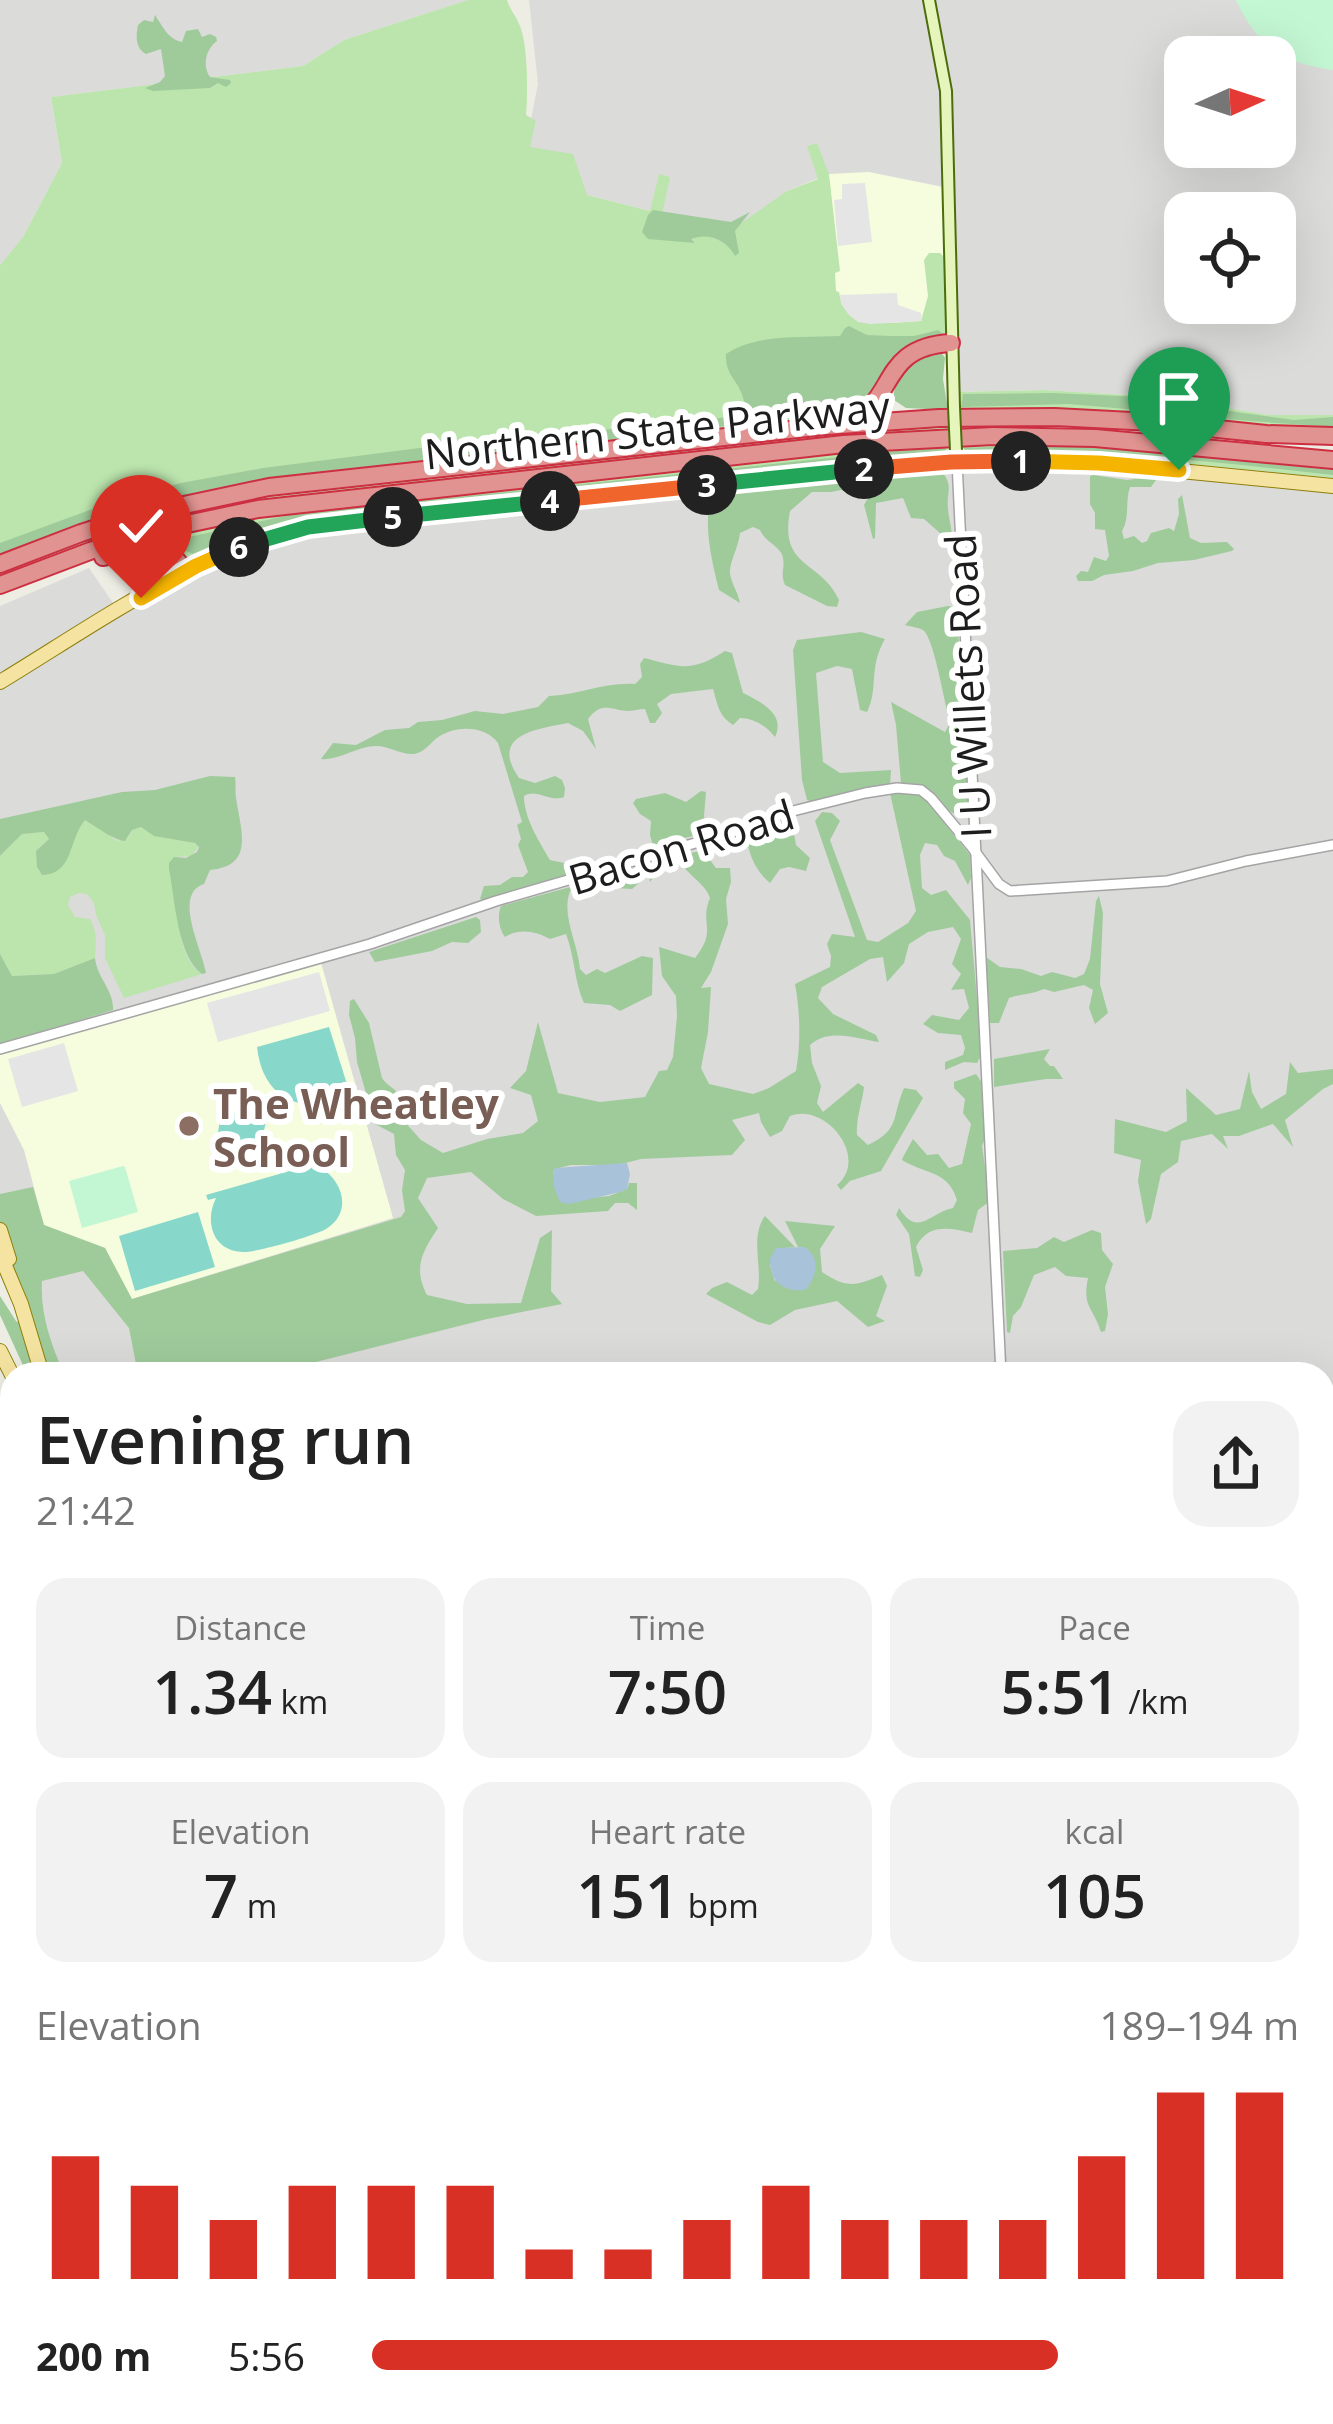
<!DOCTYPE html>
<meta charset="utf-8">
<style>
body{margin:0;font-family:"Open Sans",sans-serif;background:#f2f2f2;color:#222;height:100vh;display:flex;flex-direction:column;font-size:45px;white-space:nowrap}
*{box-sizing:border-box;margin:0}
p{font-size:39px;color:#767676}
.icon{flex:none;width:66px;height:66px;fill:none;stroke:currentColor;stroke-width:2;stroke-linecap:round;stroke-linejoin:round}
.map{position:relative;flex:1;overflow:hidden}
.drawer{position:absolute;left:0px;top:1362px;width:1335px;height:1062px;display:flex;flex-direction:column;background:#fff;border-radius:36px 36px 0 0;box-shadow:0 12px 48px #0002}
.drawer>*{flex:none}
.needle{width:78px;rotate:87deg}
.fabs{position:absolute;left:1164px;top:36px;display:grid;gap:24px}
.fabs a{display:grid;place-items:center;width:132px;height:132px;border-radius:24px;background:#fff;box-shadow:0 12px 48px #0002;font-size:60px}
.pin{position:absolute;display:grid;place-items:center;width:102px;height:102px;color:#fff;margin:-123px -51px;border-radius:50% 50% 50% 0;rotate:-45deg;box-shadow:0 0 12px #0007}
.pin .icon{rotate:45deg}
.km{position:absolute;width:60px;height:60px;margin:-30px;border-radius:50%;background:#222;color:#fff;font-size:33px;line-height:60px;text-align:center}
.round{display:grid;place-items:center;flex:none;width:126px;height:126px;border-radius:36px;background:#f2f2f2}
.summary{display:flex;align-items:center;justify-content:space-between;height:204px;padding:0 36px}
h1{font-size:66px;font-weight:600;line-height:90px}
.stats{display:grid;grid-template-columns:repeat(3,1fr);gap:18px;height:204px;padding:12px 36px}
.stats div{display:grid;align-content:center;border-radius:30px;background:#f2f2f2;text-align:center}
.stats b{font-size:60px;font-weight:600}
.stats small{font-size:33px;font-weight:400}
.stats p{font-size:33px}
.chart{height:336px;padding:24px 36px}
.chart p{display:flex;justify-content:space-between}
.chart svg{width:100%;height:216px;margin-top:12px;stroke:#d93025;stroke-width:6}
ul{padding:0 36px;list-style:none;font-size:39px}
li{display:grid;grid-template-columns:192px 144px 1fr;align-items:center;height:90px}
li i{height:30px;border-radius:15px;background:#d93025}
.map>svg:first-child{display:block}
.residential{fill:#dbdbda;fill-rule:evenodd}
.education{fill:#f6fdde}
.farmland{fill:#e3ecd0}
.grass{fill:#bce5ad}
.forest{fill:#9fcb9b}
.park{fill:#c3f6d3}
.pitch{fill:#87d8cb}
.parking{fill:#e5e5e5}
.water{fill:#a7c2d9}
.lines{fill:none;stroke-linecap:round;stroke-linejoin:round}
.tertiary-casing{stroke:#a4a4a4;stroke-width:12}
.secondary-casing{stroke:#4d6d0c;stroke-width:14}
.primary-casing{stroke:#8d7f0a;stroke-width:16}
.motorway-casing{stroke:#cd2f42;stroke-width:20}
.tertiary{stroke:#fff;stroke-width:9}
.secondary{stroke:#e5f5bb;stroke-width:10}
.primary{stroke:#f5e4a1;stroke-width:14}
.motorway{stroke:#e09390;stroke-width:16}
.secondary-bridge-casing{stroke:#4d6d0c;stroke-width:14;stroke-linecap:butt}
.secondary-bridge{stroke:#e5f5bb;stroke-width:10}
.split-1-casing{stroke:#fff;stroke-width:24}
.split-2-casing{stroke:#fff;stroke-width:24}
.split-3-casing{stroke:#fff;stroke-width:24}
.split-4-casing{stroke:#fff;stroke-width:24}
.split-5-casing{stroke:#fff;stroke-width:24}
.split-6-casing{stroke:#fff;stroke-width:24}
.split-7-casing{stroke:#fff;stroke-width:24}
.split-1{stroke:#f5b400;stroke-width:15}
.split-2{stroke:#f0652b;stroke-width:15}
.split-3{stroke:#22a559;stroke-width:15}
.split-4{stroke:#f0652b;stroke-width:15}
.split-5{stroke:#22a559;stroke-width:15}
.split-6{stroke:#22a559;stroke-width:15}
.split-7{stroke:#f5b400;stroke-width:15}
.education-dot{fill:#8d6e63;stroke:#fff;stroke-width:4.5}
.labels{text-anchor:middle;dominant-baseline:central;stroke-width:12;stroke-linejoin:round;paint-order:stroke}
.street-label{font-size:42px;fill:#1d1d1d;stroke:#fff}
.education-label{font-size:42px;font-weight:bold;fill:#785e54;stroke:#fff;text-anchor:start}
</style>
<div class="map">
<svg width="1333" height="2424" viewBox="0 0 1333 2424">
<rect width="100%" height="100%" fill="#eeede4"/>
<g class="residential">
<path d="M0,0h468l-124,40 -41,26 -252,31 11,66 -39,74 -23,28z"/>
<path d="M529,0h804v415h-64l-68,-11 -34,-41 -5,34 -119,-7 -89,2 -5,-123 -219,-38 -143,-36 -58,-48 7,-25 -5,-3 7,-35zM1185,57h90v90h-90zM1185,213h90v90h-90z"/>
<path d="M1059,461l274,25v1626l-10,-29v-709h-1281l-42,-144v-624l89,-38 24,35 28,-5 135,-64 620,-68z"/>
<path d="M0,1448l3,8 9,-2v636l-12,7z"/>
<path d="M0,2304l12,25v83h39l5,12h-56z"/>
<path d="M445,2412h218l-33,12h-178z"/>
</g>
<g class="education">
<path d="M869,172l79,16 3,135 -184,14 20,-146 42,-17z"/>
<path d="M320,959l73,259 -261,81 -27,-51 -61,-23 -20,-75 -24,-47v-54z"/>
</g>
<path class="farmland" d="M146,2412h284l7,12h-285z"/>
<g class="grass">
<path d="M468,0h39c3,10 10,17 13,26 8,20 8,67 6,89l10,6 -6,26 43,7 14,41 63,16 9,-37 11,3 -8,37 68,17 57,-40 31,-12 -11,-33 10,-3 12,31 11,97 -5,2 1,18 3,1c7,41 51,30 82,29l7,-25 -4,-36 5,-7h11l5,5 1,79 -29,8 -60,69 -576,65 -281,79v-293l23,-28 39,-74 -11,-66 252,-31 41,-26z"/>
<path d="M1166,363l41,6 -5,35 67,11h64v15l-372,-19 -1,-19 83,-2 118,7z"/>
<path d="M949,423l1,8 -664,67 -286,81v-8l119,-44 161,-36 521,-56z"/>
<path d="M1091,443l242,23v12l-248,-24h-115l-6,-4 -1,-6z"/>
<path d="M950,444l-5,11 -17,2 -619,62 -73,20 -48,22 -55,-18 137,-29 584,-65z"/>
<path d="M85,820l14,7 18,14 11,-3 4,-8 9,-3c20,14 39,6 58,19l-8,10 -17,1c-7,17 0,29 2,47 4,24 4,55 26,70l-78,24 -19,-40v-23l-9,-20 -2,-12 -7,-9 -8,-1 -9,4 -2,8 7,12 15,2c8,14 6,23 5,39l-40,16 -43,2 -12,-22v-98l22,-22 22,-2 5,7 -13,12 3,21 26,-12 10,-26z"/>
<path d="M1323,2083l10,29v312h-600l-2,-12h592z"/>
</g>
<g class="forest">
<path d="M155,15c8,12 13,24 27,27l4,-11 12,-2 4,8 8,-3 6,3 1,4c-11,8 -15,24 -7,36l20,3 1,3 -5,4 -8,-4 -8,5 -57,3 -8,-3 15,-6 5,-6 -4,-27 -15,5c-11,-6 -10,-18 -8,-29l6,-5 9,2z"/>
<path d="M653,210l78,12 19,-10 -15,19 4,22 -4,3c-8,-16 -27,-24 -44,-17l4,4 -47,-4 -6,-7 6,-17z"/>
<path d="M849,326l18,9 26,1h21l24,-6 4,3 -2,3 -27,9 -21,13 -22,41 -23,13 -123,14 -29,7 -351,37 -136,21 -48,11 -80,24 -80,30v-13l106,-39 75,-21 82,-15 157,-20 300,-30 15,-4 9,-13c-5,-22 -19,-24 -18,-47 31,-21 78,-16 114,-18l5,-8z"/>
<path d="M941,352l4,6 -2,21 5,31 -42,-2 -12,-8c-3,-25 24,-44 47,-48z"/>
<path d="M1052,393l114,5 32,5 9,5 87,12 39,-3v10l-109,-8 -18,-6 -29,-4 -27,2 -82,-7 -107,3 2,-13z"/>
<path d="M945,446l1,5 -7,2 -62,3 -533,56 -56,8 -41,13 -54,21 -10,-4v-8l6,-5 105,-23z"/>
<path d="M1015,446l87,1 231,23v5c-122,-14 -241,-26 -364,-23l-6,-4z"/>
<path d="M942,472c12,14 4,21 6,37 1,11 4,19 4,30l-3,2 -25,-22 -13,-1 -8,-20 -27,5 -1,35 -2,1 -9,-34 5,-9 -2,-7 -5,-3 -31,6h-19l-22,19c-11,58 31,49 49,89l-2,7 -10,-1 -42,-21c-5,-12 0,-16 -2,-27 -1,-11 -18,-16 -23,-28l-7,-3 -13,6c-1,13 -11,30 -10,40 1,10 8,19 10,30l-21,-13c-6,-24 -20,-79 -3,-97z"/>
<path d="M1093,475l34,5 23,-3 6,3 -5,7h-21c-5,14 0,31 -8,44l2,8 10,-3 8,7 5,-2 4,-8 18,-5 5,3 5,-17 -1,-15 4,-4 8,43 11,5 26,-1 7,7 -2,2 -38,9 -36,3 -25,8 -29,4 -12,6h-14l-2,-5 5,-5 7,1 6,-15 12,4 3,-5 -4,-26 -10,-1v-16l-5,-9v-28z"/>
<path d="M948,606l7,1 2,5 12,198 -3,6c-25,0 -22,-22 -43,-30 -3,-2 -18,-3 -22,-3l-5,-58 -5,-23 54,30 5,-9c-5,-17 -16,-86 -27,-93 -3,-2 -14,-4 -18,-5l12,-13z"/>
<path d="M861,632l24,7c-17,29 -6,49 -18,73l-7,-2 -8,-41 -15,-3 -21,7 7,89 17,11 51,-3 -1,16 -78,16 -5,-2 -5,-20 -9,-130 4,-10z"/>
<path d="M725,651l7,2 11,40c18,9 43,21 32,44 -8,-11 -22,-19 -35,-19l-7,7c-15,-10 -15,-20 -20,-36l-42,5 -14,10 5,9 -7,10h-5l-5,-14c-6,0 -12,2 -18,2 -17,-1 -25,-10 -39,8l8,30 -13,-18 -15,-8c-32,6 -79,12 -49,55l16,5 20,-7 7,4 3,8 -1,9c-15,6 -27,-9 -40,-1 0,22 15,45 26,64l14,3 12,-2 3,6 -5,6 -89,28 -5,-2 4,-13 16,-1 12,-8h11l5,-5 -10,-27 3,-6 -4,-14 5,-3 -24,-79c-13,-18 -43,-18 -61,-5 -8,6 -12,14 -23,16 -13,1 -25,-8 -38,-8 -19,0 -37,15 -55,13l12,-16 23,2 29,-15 24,-2 9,-6 24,-2 33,-9 28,3 35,-7 11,-11c29,-1 56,-14 86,-12l7,-7 -2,-13 4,-6c36,9 47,15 81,-7z"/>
<path d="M210,776l25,1c1,7 0,14 1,21 5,33 19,68 -26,72l-6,14c-32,10 -1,67 2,89l-4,1c-25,-18 -27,-75 -33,-105v-6l5,-6 12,1 11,-6 2,-5 -4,-4 -41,-7 -13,-9 -9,3 -7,11c-10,0 -30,-15 -40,-21 -17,20 -11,54 -43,55l-5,-8 -1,-16 13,-12 -5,-7 -22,2 -22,22v-37l122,-27 33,-2z"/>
<path d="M701,791l5,1 -2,24 4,17 -38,8 -16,8 -4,-14 1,-14 -11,-7 -7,-11 3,-4 29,-6 21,9z"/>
<path d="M890,793l27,1 8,4 45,57 1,23 -3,7 -13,-24 -11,-5 -7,-11 -12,-2 -5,12 2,33 9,7 15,-5 24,30 12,134 -5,9 -13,-1 -19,8v-8l18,-7 2,-7 -4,-13 -23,-2 -15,-9 9,-9 27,5 10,-12 -5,-19 -13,1 10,-16 -9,-10 9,-25 -8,-12 -25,5 -19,12 -5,19 -17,19 -4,-25 -13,2 -48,28 -4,11 15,16 43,21 3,7c-24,-4 -50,-14 -69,3l2,18 9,23 -4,17 6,9 35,-29 6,4c-2,17 -8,30 -7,48l11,10c33,-16 23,-27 36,-57l12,2 7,8 -42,73 -31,10 -9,9 -4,-5c33,-28 -12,-83 -47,-69l-8,15 -12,6 -9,-15 -2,-9 -27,7 13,20 -13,15 -91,4 -24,6h-46l-16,4 -2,4 26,26 30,-3 18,-7 2,-6h8v27l-9,-7h-13l-7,8 -72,5 -33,-17 -32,-27 -44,6 -9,20 20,30c-16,24 -25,40 -11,67l40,9 54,-1 19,-65 12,-8 -1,61 11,13 -75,15 -219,55h-130l-9,-46 -46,-57 -41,10c-2,33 9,63 22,93h-22l-11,-15 1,15h-5l-27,-59v-19l16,25 9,5 -25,-96v-36l33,-7 11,38 61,23 27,51 269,-82 4,-6 -3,-21 3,-20 -9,-15 -2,-21 -19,-10 -18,-62 -2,-24 -6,-23 1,-14 4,-2 15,24 13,55c5,8 15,11 18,19l-6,5v8l27,30 22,13 44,-14 36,-6 15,-12 -7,-26 -21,-7 16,-17 12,-49 20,71 42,9 45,-5 14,-26 8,-1 6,-13 4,-41 -1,-20 -14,-20 -3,-29 36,11c23,-29 4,-33 15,-60 -5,-14 -18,-20 -27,-32 -16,-1 -24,3 -33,16l-4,-15 28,-12 29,-4 13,17h14l1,14 -5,17 2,25 -17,48 -10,16 10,-1 -3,45 -7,36 8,16 44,10 16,-6 27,-17c5,-27 4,-61 -1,-87l35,-17 1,-11 -4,-12 5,-10 23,3 -40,-116 7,-9 10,1 8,8 -10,19 37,100 11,2 30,-19 8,-12z"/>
<path d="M786,818l7,10 3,17 14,13 -4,13 -17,-4 -9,2 -10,14c-13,-10 -25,-33 -22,-50z"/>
<path d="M636,869l4,13 -8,7 -35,-2 -27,4c-9,25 8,52 10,78l6,6 11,-6 8,4 37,-17 11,2 -1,37 -32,16 -10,-6 -26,-2c-10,-22 -9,-46 -18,-69l-16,5c-14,-8 -32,-11 -45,-2 -6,-8 -8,-21 -4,-31z"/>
<path d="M1099,896l4,17 -3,71 8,29 -13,11 -6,-16 4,-18 -9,-5 -30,7 -10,-3c-11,5 -23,5 -35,9l-10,25h-9l-4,-66 14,10 21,2 20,7 11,-4 23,6 9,-4 6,-15 6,-58z"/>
<path d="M476,917l4,3 1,12 -13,11 -16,-1 -20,9 -57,11 -6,-10z"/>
<path d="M0,954l12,22 42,-2 41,-16c2,20 19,32 18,52l-113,35z"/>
<path d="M1050,1049l-6,10 6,7h4l9,13h-17l-52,8v-28z"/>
<path d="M1290,1062l8,11 35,-4v15l-10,5 -38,31 8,27 -20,-23 -34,12h-16l5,13 -16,-15 -31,7 -3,21 -17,12 -10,45 -5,5 -8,-43 3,-21 -27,-7 1,-34 51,13 21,-11 -1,-33 30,27 24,-6 9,-38 3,21 9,17 25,-15z"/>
<path d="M976,1074l6,9 3,55 -3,8 8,55 -12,9 -6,23c-22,-5 -44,-10 -56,14l7,23 -3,7 -5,-1 -6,-42 -13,-19 3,-7c19,30 30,5 54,0l4,-8c-9,-30 -33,-26 -55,-40l1,-3 10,-18 14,16 11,-1 11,14 13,-4 9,-40 -8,-11 2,-14 -11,-11v-6z"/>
<path d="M765,1216l30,31 -19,2 -6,17 5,15 29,-34h-6l-13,-26 50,5 -15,23 2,23c26,17 33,14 60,3l5,11 -11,30 9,5 -17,6 -31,-26 -42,9 -25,15 -12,-3 -52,-28 6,-6 15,-6 25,13 6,-6c4,-24 -8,-53 7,-73z"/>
<path d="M1092,1230l9,3 1,17 11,14 -8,23 3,27 -3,17 -4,1c-8,-26 -19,-24 -13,-54l-22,-2 -11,-9 -21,8 -13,32 -8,9 -3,17 -3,-1 -4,-81 34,-3 17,-11 10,5z"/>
</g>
<g class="park">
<path d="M1236,0h97v70c-51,-7 -75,-23 -97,-70z"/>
<path d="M123,1166l2,1 13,45 -56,16 -13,-47z"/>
</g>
<g class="pitch">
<path d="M329,1027l23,73c-48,14 -89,2 -95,-53z"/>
<path d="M221,1112l46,3c-3,31 -22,47 -53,45z"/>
<path d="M328,1160l1,5 -8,3c23,14 31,45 5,61 -12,7 -68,23 -82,23 -31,0 -40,-30 -28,-54l-8,2 -2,-5z"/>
<path d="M198,1212l17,55 -80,24 -16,-55z"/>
</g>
<g class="parking">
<path d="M865,183l7,59 -34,4 -4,-46 8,-1v-15z"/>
<path d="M897,293l1,12 23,8 1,8 -51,3 -13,-2 -9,-7 -8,-11 -1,-9z"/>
<path d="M319,972l11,39 -112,31 -11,-39z"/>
<path d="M64,1043l14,48 -56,16 -14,-48z"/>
</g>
<g class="water">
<path d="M627,1163l3,11 -3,15 -7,3 -51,12 -9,-2c-5,-12 -10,-22 -5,-34z"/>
<path d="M804,1247c17,9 13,31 1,43 -22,2 -35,-8 -35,-31l6,-11z"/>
</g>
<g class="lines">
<g class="tertiary-casing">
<g id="tertiary">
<path d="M957,462l44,912"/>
<path d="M0,1049l370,-105 126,-43 244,-71 45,-17 80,-20 32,-5 24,2 10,8 40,48 28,38 11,7 157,-10 79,-20 87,-16"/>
<path d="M0,1844l12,-2"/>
<path d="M1323,1962l10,-4"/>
<path d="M0,2097l12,-6"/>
</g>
</g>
<g class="secondary-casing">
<path id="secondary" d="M929,0l17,91 8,316"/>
</g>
<g class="primary-casing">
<g id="primary">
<path d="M0,682c104,-63 206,-139 329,-158l533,-55 95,-7 142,1 234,23"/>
<path d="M0,1230l9,29"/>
<path d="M0,1254l21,50 21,70"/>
<path d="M0,1351l12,24"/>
<path d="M430,2412l7,12"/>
<path d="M445,2412l7,12"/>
</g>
</g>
<g class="motorway-casing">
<g id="motorway">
<path d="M847,417c51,-9 28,-70 104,-74"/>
<path d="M130,551c22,7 25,21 19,42"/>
<path d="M103,557c34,-8 61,-22 82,15"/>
<path d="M0,564l81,-31 56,-18 132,-28 557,-61 113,-8 116,-1 96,5 115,12 67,2"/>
<path d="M0,585l90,-34 55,-18 113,-24 586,-65 149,-8 102,2 238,22"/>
<path d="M0,2192l12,25"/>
<path d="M0,2223l12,25"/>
<path d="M92,2412l5,12"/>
<path d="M106,2412l6,12"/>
</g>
</g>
<use href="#tertiary" class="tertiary"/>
<use href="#secondary" class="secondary"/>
<use href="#primary" class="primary"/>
<use href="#motorway" class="motorway"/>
<g class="secondary-bridge-casing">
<path id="secondary-bridge" d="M954,407l2,44"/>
</g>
<use href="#secondary-bridge" class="secondary-bridge"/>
</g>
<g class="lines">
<g class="split-1-casing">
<path id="split-1" d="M1021,461l78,2 80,7"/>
</g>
<g class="split-2-casing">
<path id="split-2" d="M864,469l87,-7 70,-1"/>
</g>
<g class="split-3-casing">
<path id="split-3" d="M707,485l157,-16"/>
</g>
<g class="split-4-casing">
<path id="split-4" d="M550,501l157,-16"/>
</g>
<g class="split-5-casing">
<path id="split-5" d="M393,517l157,-16"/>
</g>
<g class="split-6-casing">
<path id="split-6" d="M239,547l69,-20 85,-10"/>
</g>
<g class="split-7-casing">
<path id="split-7" d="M141,598l55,-32 43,-19"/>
</g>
<use href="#split-1" class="split-1"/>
<use href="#split-2" class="split-2"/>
<use href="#split-3" class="split-3"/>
<use href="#split-4" class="split-4"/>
<use href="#split-5" class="split-5"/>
<use href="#split-6" class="split-6"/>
<use href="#split-7" class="split-7"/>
</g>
<circle class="education-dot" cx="189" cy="1126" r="12"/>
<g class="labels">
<g class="street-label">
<text transform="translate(657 429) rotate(-6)">Northern State Parkway</text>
<text transform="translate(967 686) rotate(-93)">I U Willets Road</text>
<text transform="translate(681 846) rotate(-17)">Bacon Road</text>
</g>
<g class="education-label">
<text x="213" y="1102">The Wheatley<tspan x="213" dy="48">School</tspan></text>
</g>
</g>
</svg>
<div class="fabs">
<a><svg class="needle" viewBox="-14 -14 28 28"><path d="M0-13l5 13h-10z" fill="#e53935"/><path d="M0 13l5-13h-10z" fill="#767676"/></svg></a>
<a><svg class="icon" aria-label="locate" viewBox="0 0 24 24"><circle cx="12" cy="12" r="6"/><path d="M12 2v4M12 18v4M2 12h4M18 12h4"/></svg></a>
</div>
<div class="pin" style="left:1179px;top:470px;background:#1e9e55"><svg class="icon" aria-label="arrive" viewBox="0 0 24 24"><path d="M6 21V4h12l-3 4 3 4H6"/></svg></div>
<div class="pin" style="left:141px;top:598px;background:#d93025"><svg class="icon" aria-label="check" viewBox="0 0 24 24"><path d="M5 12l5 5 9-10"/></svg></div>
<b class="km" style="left:1021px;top:461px">1</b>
<b class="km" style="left:864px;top:469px">2</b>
<b class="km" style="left:707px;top:485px">3</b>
<b class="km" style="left:550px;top:501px">4</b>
<b class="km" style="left:393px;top:517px">5</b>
<b class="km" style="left:239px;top:547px">6</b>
<section class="drawer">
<div class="summary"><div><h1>Evening run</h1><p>21:42</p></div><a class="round"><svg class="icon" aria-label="share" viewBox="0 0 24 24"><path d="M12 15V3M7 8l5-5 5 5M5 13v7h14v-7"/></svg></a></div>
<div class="stats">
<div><p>Distance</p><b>1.34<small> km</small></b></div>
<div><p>Time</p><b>7:50</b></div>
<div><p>Pace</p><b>5:51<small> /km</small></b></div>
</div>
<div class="stats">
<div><p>Elevation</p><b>7<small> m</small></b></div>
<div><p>Heart rate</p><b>151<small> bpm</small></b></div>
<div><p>kcal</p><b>105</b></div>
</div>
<div class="chart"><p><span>Elevation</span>189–194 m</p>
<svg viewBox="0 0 160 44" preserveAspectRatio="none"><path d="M5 44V19M15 44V25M25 44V32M35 44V25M45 44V25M55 44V25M65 44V38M75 44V38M85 44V32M95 44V25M105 44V32M115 44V32M125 44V32M135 44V19M145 44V6M155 44V6"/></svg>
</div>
<ul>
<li><b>200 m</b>5:56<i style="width:74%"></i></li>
</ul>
</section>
</div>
